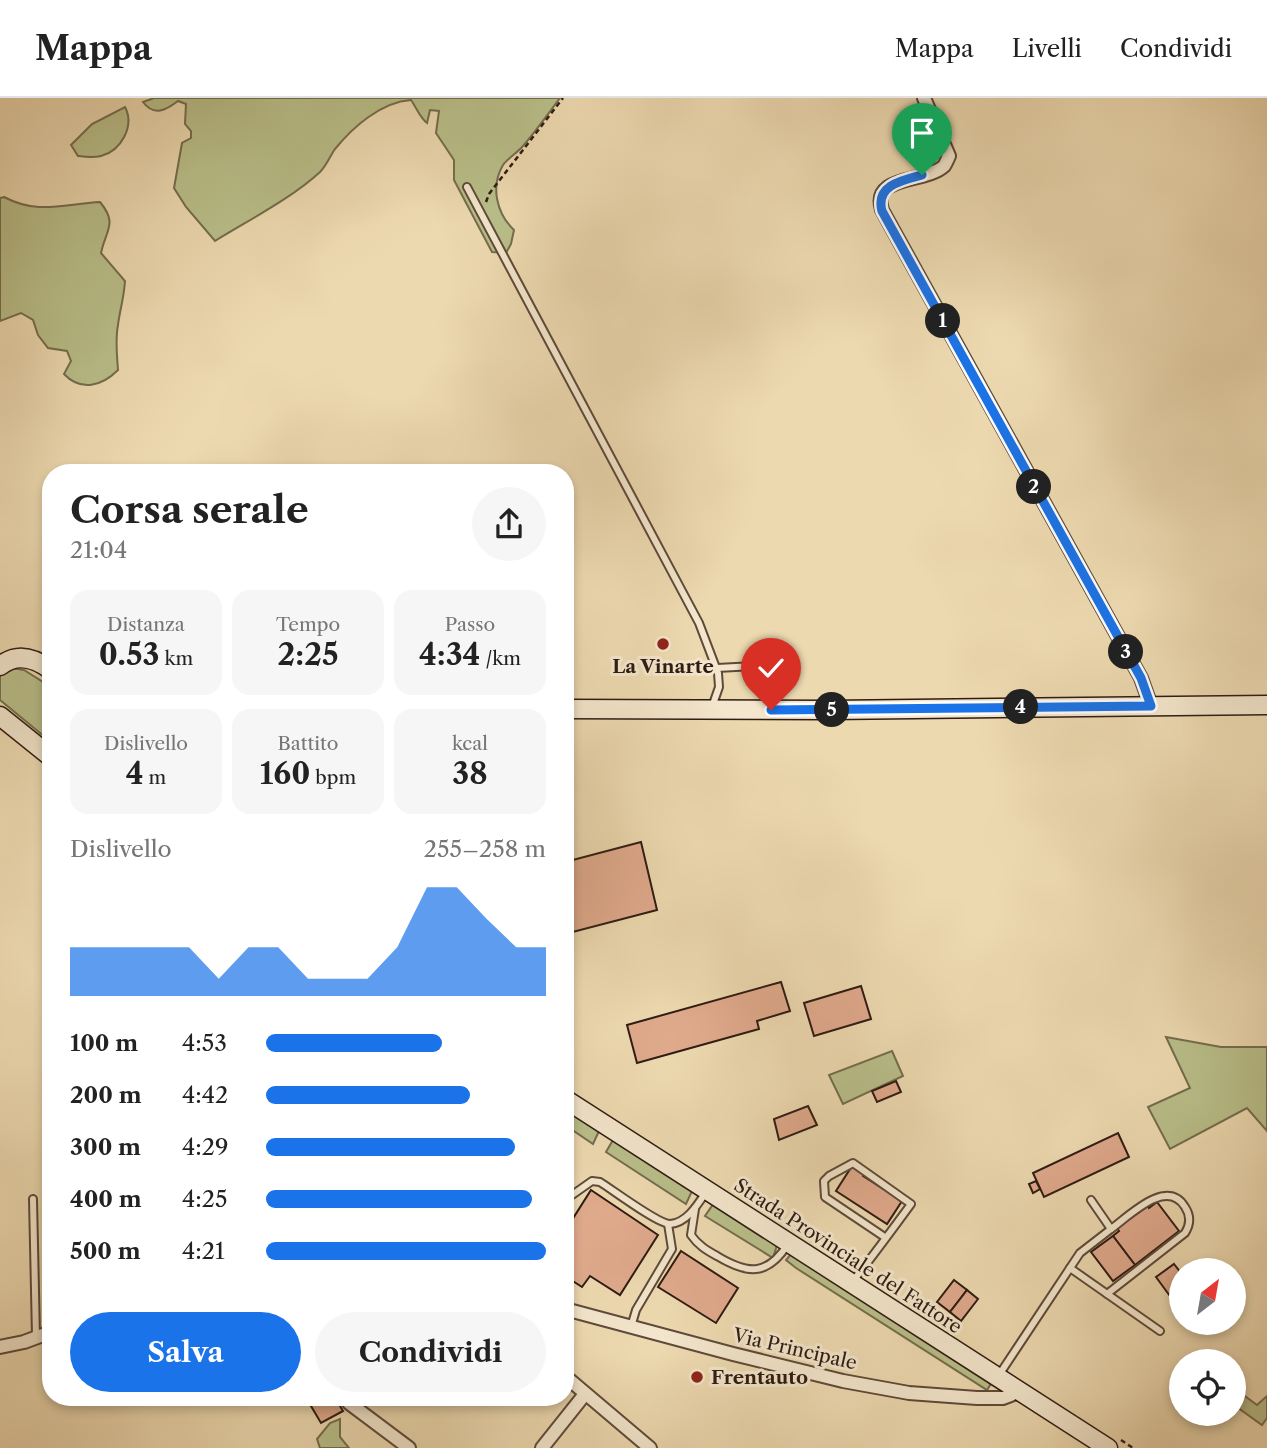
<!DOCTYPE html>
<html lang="it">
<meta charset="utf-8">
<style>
body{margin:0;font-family:"Libre Caslon Text",serif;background:#f6f6f6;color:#222;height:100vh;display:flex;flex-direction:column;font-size:26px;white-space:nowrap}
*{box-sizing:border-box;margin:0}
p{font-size:23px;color:#767676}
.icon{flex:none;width:38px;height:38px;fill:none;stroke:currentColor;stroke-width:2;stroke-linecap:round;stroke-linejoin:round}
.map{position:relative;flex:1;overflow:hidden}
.sheet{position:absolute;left:42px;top:366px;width:532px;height:942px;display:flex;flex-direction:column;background:#fff;border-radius:28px;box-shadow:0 4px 10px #0003}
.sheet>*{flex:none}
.needle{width:46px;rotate:31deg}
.tools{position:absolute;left:1169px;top:1160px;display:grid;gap:14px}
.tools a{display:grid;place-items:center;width:77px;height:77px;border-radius:50%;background:#fff;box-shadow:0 4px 10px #0003;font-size:35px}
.pin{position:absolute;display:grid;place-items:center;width:60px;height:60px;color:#fff;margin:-72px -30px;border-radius:50% 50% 50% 0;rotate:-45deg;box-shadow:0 0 7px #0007}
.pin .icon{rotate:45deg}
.km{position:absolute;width:35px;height:35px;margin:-18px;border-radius:50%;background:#222;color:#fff;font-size:19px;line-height:35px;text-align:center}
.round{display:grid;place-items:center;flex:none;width:74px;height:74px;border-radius:37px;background:#f6f6f6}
.head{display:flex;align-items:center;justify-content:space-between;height:119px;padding:0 28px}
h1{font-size:38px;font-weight:700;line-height:52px}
.metrics{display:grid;grid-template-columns:repeat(3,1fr);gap:10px;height:119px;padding:7px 28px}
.metrics div{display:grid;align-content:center;border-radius:18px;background:#f6f6f6;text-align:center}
.metrics b{font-size:30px;font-weight:700}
.metrics small{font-size:19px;font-weight:400}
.metrics p{font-size:19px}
.chart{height:196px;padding:14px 28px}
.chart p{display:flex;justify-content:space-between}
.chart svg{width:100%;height:126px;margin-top:7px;fill:#1a73e8;opacity:.7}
.primary-button{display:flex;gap:14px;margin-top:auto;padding:14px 28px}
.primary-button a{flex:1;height:80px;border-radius:42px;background:#1a73e8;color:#fff;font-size:28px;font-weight:700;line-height:80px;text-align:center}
.primary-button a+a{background:#f6f6f6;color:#222}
ul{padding:0 28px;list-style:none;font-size:23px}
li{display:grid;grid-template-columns:112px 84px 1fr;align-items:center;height:52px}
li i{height:18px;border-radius:9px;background:#1a73e8}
header{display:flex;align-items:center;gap:42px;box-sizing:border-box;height:98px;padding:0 35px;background:#fff;border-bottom:2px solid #e0e0e0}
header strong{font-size:33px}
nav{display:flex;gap:38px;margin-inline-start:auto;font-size:24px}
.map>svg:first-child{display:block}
.green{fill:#b9bf8a;stroke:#746d4e;stroke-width:2}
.building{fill:#e0aa8d;stroke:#2e1b13;stroke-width:2}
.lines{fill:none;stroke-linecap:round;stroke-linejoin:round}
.lane-casing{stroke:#5e4a3a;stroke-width:10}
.street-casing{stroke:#5e4a3a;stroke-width:16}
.secondary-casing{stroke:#2e1b13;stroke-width:21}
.path{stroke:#2e1b13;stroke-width:2.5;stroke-dasharray:5 3.5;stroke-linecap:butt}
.lane{stroke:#f3e6cc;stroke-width:6}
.street{stroke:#f3e6cc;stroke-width:12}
.secondary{stroke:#f3e6cc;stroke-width:18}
.route-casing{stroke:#fff;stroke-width:14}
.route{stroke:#1a73e8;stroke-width:9}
.poi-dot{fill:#8f2418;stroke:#f3e6cc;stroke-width:2.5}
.labels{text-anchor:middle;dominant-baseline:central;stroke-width:6;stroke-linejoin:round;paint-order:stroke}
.poi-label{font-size:19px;font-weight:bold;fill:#2e1b13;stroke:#f3e6cc}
.street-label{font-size:19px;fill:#2e1b13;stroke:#f3e6cc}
</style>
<header>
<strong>Mappa</strong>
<nav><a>Mappa</a><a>Livelli</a><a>Condividi</a></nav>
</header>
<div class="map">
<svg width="1267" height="1350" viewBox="0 0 1267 1350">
<rect width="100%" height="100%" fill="#edd9b0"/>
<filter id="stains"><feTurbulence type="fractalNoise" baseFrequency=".00286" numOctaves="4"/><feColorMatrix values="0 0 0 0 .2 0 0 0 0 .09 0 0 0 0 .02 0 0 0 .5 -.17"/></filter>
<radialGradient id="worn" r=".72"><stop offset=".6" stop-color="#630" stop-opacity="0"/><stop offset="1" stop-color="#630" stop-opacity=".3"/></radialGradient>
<g class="green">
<path d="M154,0h406c-12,16 -24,33 -37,48 -6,7 -15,12 -20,19 -13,22 -6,49 11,65l-3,14 -5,9 -14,-1 -38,-72v-20l-18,-27 3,-22 -9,-1 -3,13c-7,-5 -11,-16 -16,-23 -30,2 -58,27 -76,49 -5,7 -8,16 -15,23 -28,26 -71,48 -105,69l-29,-34 -12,-19 8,-45 9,-5v-7l-6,-7 1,-20 -8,-3c-12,9 -24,16 -35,1z"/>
<path d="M125,9c10,19 -4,44 -24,49 -8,2 -15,1 -23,0l-7,-11 21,-21z"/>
<path d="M4,99c34,18 59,7 96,5 18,22 6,27 1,51l24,28c-1,17 -5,28 -7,44 -3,15 -1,30 0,45 -16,16 -37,22 -54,4l7,-13 -4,-10 -19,-3 -10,-13 -5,-15 -12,-7 -21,8v-123z"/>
<path d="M11,570l13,2 27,17v55l-51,-42v-27z"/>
<path d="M1166,939l55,10h46v84l-20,-23 -77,41 -22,-42 42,-19z"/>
<path d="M892,953l11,25 -60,28 -14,-29z"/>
<path d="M565,1011l34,22 -6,13 -28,-19z"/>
<path d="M613,1042l79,51 -6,13 -80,-52z"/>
<path d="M714,1105l63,42 -4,13 -68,-42z"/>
<path d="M791,1156l201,128 -5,8 -191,-122 -10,-8z"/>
<path d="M1234,1290l23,17 10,-9v22l-5,7 -28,-20z"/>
<path d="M340,1321v18l9,11h-29l-3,-9 13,-16z"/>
</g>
<g class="building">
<path d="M641,744l16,68 -92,24v-72z"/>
<path d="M781,884l9,29 -33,10 2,8 -122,34 -10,-38z"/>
<path d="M861,888l10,33 -57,17 -10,-33z"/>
<path d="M896,983l5,11 -24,10 -5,-11z"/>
<path d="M808,1008l9,19 -38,15 -5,-21z"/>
<path d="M1118,1035l11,24 -85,40 -11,-24z"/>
<path d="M852,1068l12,8 -1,2 39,25 -15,23 -51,-33z"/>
<path d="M565,1083l8,9 -8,6z"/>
<path d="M1036,1083l4,8 -7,4 -4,-9z"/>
<path d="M591,1092l67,45 -38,60 -30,-19 -8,11 -17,-11v-45z"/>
<path d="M1157,1104l22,29 -44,34 -22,-29 6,-5 -2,-3 31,-22 1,2z"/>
<path d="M1113,1138l22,29 -22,16 -22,-29z"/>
<path d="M681,1153l57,37 -22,35 -58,-36z"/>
<path d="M1174,1166l7,9v38l-25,-34z"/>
<path d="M954,1182l13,10 -17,22 -13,-10z"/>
<path d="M967,1192l11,9 -17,22 -11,-9z"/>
<path d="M328,1298h6l9,15 -22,12 -10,-17z"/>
</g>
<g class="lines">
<g class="lane-casing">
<g id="lane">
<path d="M467,89l232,436 19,50 1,14 -7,20"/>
<path d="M717,570l54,-3"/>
<path d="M33,1101l3,137"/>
<path d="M565,1102l27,-19 8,1c13,8 58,42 70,42 17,-1 28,-20 36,-32"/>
<path d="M695,1111l-4,26c7,10 15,15 26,21 30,18 50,21 71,-12"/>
<path d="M1070,1170l10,-15 31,-24 -20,-29"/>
<path d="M853,1183c20,-25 39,-51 58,-77l-58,-41 -24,13 -5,5 1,16 61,41"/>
<path d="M1107,1196l78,-61c5,-8 6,-17 0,-26 -18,-30 -56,9 -74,22"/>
<path d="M631,1229l5,-17 36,-61 -4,-25"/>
<path d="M999,1277l71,-107 90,63"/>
</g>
</g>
<g class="street-casing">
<g id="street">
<path d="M924,0l25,58c-1,2 -4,9 -5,10 -18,17 -73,8 -62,44l259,468 10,28"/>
<path d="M565,1211l168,45 110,27 66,12 68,5h26l8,-3 5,-7"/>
<path d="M0,1249l24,-5 27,-10"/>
<path d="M565,1278l85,72"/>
<path d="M349,1305l60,45"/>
<path d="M542,1350l43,-54"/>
</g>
</g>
<g class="secondary-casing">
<g id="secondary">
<path d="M0,568c17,-14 35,-8 51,4"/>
<path d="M565,611l265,1 437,-5"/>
<path d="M0,618l51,41"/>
<path d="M565,1001l543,349"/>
</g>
</g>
<g class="path">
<path d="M486,104l3,-8 74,-96"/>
<path d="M1121,1342l12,8"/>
</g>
<use href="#lane" class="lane"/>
<use href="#street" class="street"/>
<use href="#secondary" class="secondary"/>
</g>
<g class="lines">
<g class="route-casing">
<path id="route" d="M771,612l380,-4 -10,-28 -259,-467c-7,-26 21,-31 40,-36"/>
</g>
<use href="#route" class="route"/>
</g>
<g class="poi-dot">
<circle cx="663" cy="546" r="7"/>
<circle cx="697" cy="1279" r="7"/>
</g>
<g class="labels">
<g class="poi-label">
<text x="663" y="568">La Vinarte</text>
<text x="711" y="1279" text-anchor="start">Frentauto</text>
</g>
<g class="street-label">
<text transform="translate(848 1158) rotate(33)">Strada Provinciale del Fattore</text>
<text transform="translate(795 1251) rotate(13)">Via Principale</text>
</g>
</g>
<rect width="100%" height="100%" filter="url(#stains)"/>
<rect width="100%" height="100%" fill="url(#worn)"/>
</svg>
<div class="tools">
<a><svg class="needle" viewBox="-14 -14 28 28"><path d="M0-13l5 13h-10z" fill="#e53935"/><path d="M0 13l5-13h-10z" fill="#767676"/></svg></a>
<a><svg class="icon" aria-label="locate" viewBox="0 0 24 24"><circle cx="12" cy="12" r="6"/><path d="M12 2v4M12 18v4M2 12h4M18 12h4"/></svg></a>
</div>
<div class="pin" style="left:922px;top:77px;background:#1e9e55"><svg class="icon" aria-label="arrive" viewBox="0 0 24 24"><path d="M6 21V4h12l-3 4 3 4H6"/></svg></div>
<div class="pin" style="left:771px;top:612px;background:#d93025"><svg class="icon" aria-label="check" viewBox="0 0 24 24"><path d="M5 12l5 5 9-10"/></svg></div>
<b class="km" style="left:943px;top:223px">1</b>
<b class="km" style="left:1034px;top:389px">2</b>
<b class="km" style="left:1126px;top:554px">3</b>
<b class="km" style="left:1021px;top:609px">4</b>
<b class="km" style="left:832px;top:612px">5</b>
<section class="sheet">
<div class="head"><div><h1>Corsa serale</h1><p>21:04</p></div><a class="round"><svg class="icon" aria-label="share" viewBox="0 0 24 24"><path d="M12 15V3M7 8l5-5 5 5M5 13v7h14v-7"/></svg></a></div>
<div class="metrics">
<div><p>Distanza</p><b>0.53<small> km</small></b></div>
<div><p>Tempo</p><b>2:25</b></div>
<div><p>Passo</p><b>4:34<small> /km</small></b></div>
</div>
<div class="metrics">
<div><p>Dislivello</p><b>4<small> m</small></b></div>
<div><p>Battito</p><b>160<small> bpm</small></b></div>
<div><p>kcal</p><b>38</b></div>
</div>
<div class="chart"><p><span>Dislivello</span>255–258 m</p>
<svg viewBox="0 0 160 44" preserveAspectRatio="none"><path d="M0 44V27L10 27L20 27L30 27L40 27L50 38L60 27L70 27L80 38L90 38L100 38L110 27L120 6L130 6L140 17L150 27L160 27V44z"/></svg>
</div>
<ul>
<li><b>100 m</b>4:53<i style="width:63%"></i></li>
<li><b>200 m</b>4:42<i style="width:73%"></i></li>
<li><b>300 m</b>4:29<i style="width:89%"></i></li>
<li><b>400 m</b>4:25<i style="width:95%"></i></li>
<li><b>500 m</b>4:21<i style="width:100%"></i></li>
</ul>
<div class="primary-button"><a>Salva</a><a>Condividi</a></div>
</section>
</div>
